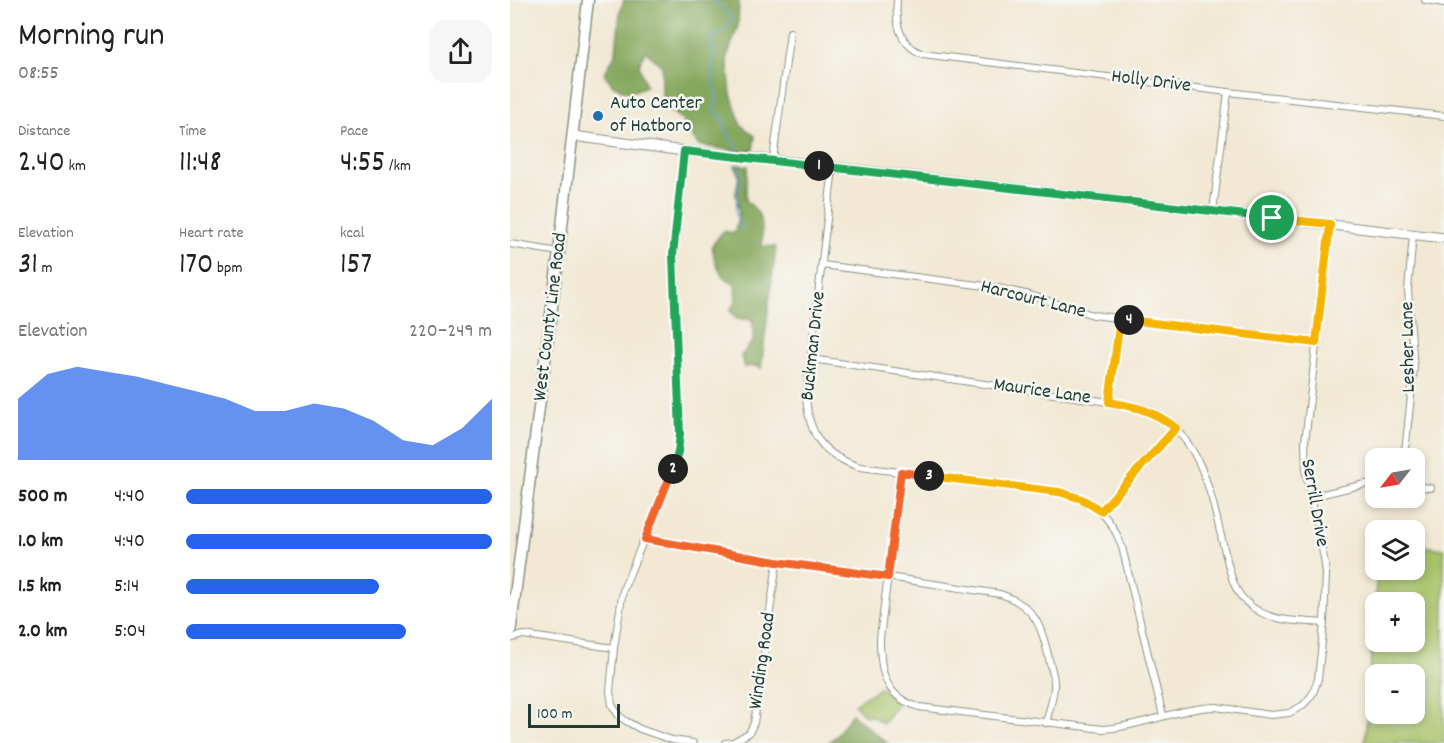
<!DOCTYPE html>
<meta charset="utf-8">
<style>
body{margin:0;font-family:Dekko,sans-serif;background:#f6f6f6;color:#202124;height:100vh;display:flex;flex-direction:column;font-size:22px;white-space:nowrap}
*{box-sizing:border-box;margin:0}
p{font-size:20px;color:#757577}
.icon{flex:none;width:33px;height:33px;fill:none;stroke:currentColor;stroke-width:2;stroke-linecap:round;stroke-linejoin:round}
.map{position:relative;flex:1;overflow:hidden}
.details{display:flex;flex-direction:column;background:#fff;width:510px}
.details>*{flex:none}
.needle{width:39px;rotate:239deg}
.controls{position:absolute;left:855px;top:448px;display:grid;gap:12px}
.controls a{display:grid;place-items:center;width:60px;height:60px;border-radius:12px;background:#fff;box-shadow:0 3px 9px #0003;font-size:30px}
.scale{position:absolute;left:18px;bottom:15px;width:92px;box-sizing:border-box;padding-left:6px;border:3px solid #1f3d34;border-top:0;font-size:16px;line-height:21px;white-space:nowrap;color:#1f3d34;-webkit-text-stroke:4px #f6f6f2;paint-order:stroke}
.pin{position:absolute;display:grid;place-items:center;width:51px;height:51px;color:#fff;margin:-26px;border:3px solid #fff;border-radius:50%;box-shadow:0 2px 6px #0007}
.km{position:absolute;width:30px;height:30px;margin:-15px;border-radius:50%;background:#222;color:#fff;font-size:16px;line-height:30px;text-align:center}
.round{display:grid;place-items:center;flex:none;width:63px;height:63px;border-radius:18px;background:#f6f6f6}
.head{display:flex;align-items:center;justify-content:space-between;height:102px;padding:0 18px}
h1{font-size:33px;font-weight:600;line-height:45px}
.metrics{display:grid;grid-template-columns:repeat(3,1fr);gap:9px;height:102px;padding:6px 18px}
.metrics div{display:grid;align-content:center}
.metrics b{font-size:30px;font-weight:600}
.metrics small{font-size:16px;font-weight:400}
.metrics p{font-size:16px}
.chart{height:168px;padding:12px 18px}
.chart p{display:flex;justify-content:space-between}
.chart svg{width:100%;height:108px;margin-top:6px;fill:#2563eb;opacity:.7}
ul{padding:0 18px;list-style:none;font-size:20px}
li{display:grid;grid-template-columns:96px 72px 1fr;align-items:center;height:45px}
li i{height:15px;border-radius:8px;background:#2563eb}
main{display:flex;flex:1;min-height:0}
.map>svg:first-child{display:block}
.green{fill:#a8c269;stroke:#64804e;stroke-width:1.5;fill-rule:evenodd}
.forest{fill:#86a85d;stroke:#527248;stroke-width:1.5}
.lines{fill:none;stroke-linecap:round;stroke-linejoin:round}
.stream{stroke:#6a9fd7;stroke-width:1.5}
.street-casing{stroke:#889284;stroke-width:8}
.secondary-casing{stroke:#889284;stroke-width:11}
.primary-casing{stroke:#889284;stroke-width:13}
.street{stroke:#fff;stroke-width:6}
.secondary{stroke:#fff;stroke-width:9}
.primary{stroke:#fff;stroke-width:10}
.split-1-casing{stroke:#fff;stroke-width:12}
.split-2-casing{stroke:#fff;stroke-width:12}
.split-3-casing{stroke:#fff;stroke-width:12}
.split-4-casing{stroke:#fff;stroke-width:12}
.split-5-casing{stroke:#fff;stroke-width:12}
.split-1{stroke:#22a559;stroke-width:8}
.split-2{stroke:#22a559;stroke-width:8}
.split-3{stroke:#f0652b;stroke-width:8}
.split-4{stroke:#f5b400;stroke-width:8}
.split-5{stroke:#f5b400;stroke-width:8}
.poi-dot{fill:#1f6fb2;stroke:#f6f6f2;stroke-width:2}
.labels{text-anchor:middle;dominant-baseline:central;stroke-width:5;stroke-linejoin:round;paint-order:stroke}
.street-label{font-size:20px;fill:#1f3d34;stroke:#f6f6f2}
.poi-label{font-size:20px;fill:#1f3d34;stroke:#f6f6f2;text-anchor:start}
</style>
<main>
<section class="details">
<div class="head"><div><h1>Morning run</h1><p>08:55</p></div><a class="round"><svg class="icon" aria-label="share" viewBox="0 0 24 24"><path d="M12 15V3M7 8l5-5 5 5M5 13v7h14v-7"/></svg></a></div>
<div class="metrics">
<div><p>Distance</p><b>2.40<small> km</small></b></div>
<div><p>Time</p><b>11:48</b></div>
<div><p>Pace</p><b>4:55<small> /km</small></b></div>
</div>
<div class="metrics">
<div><p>Elevation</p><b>31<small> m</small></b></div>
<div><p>Heart rate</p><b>170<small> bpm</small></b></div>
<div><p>kcal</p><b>157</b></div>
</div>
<div class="chart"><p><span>Elevation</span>220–249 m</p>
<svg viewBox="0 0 160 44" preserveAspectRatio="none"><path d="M0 44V19L10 9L20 6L30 8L40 10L50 13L60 16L70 19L80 24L90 24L100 21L110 23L120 28L130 36L140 38L150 31L160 19V44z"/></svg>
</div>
<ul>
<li><b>500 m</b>4:40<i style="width:100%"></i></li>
<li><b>1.0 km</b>4:40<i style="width:100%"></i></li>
<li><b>1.5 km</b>5:14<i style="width:63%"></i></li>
<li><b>2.0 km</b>5:04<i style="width:72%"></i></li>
</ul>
</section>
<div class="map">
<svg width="934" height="743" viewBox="0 0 934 743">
<rect width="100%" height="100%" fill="#f6f6f2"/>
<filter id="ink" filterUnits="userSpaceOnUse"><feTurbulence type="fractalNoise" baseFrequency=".0167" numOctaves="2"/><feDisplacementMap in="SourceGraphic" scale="12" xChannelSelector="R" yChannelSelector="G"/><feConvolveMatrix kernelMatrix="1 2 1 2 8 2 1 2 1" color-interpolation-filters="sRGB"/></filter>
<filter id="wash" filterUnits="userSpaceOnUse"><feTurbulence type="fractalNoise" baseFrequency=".008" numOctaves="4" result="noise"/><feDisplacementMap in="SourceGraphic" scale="24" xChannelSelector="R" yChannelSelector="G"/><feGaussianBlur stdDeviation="1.35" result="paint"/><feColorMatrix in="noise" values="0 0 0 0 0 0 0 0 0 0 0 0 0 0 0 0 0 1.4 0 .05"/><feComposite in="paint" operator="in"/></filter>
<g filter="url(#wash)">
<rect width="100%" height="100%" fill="#f2e8d3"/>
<g class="green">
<path d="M905,545l29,4v194h-79l12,-173h37zM866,603h38v39h-38zM866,675h38v39h-38z"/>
<path d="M371,687l16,17 -14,19 -13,-8 -4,1c-5,-3 -6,-8 -12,-12z"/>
</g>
<g class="forest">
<path d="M114,0h115l-1,26 -11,31 4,37 10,31 14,11 -2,14 -11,2 -44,-7 -17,-26 -19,-14v-39l-17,-15 -6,15 7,20 -17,7 -15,-7 -10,-12 12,-21 4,-41z"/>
<path d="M225,165l13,1 -2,19v16c18,13 16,24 16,45l14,1 -15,121 -6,-2 -11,1 -3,-11 12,-15v-21l-16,-2 -7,-8 6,-8 -1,-17 -13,-9 -7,-15 -3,-15 11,-15 12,2 4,-21 -3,-18 3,-18z"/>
<path d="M342,714l35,29h-59l9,-8z"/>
</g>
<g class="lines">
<g class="stream">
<path d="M204,0l3,4 14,13c0,12 -10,16 -20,20l-1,4 4,14 -3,8 6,39 -3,8 3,4 5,2 8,23 8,10"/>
<path d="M228,164c7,17 -3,31 -2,48 0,6 5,12 6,18"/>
</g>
</g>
</g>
<g filter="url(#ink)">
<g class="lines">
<g class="street-casing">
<g id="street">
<path d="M387,0c-2,23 2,45 26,54l305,38 216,24"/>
<path d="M915,0l19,3"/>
<path d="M174,151l-11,104 7,179 -2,18 -6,19 -49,119 -9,58 -4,43 2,14 7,11 7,5 14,8 32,11 21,3"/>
<path d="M263,160l17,-128"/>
<path d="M323,168l-27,229c3,38 16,58 54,70l199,25c33,8 52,23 63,55l41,169"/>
<path d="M703,211l15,-119"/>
<path d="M0,244l49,8"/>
<path d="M312,265l171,22 37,8 63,20 223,28"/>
<path d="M301,359l298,43c15,2 31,4 44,11 53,27 59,91 73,143 6,25 9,42 34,56 19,10 43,9 64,11"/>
<path d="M599,402l11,-83"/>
<path d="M893,459l3,-16 8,-75 -6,-78 5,-55"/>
<path d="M391,472l-21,166c0,33 4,59 39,69l184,22c38,-2 74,-21 113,-22l55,8 18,-2 13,-7 6,-6 5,-7 5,-14 6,-56 2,-49 -2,-16 -18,-84 -1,-32 25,-218"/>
<path d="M904,486l17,2"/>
<path d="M800,497l55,-13h11"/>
<path d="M591,511l75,-83"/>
<path d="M135,539l132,23 111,15 112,17c35,11 42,33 49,65 2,9 6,19 5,28 -1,12 -5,24 -8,36"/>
<path d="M0,639l13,-4 91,13"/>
<path d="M215,743l8,-1 16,-9 5,-10 23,-161"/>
</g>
</g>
<g class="secondary-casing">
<path id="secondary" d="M63,136l111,15 89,9 671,78"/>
</g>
<g class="primary-casing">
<path id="primary" d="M0,634l49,-382 29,-252"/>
</g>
<use href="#street" class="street"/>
<use href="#secondary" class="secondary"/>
<use href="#primary" class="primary"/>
</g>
</g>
<g class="lines" filter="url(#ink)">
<g class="split-1-casing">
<path id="split-1" d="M309,166l453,52"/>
</g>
<g class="split-2-casing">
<path id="split-2" d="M163,469l5,-17 2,-18 -7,-179 11,-104 135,15"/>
</g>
<g class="split-3-casing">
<path id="split-3" d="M163,469l-28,70 132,23 111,15 13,-105 28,4"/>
</g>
<g class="split-4-casing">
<path id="split-4" d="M419,476l130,16 23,7 19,12 75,-83c-24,-18 -39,-21 -67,-26l11,-83 9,1"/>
</g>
<g class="split-5-casing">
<path id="split-5" d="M619,320l187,23 14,-119 -58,-6"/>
</g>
<use href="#split-1" class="split-1"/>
<use href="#split-2" class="split-2"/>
<use href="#split-3" class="split-3"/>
<use href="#split-4" class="split-4"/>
<use href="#split-5" class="split-5"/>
</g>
<circle class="poi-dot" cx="88" cy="116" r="6"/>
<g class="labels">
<g class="street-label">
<text transform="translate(641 82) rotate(7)">Holly Drive</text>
<text transform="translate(523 300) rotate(14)">Harcourt Lane</text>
<text transform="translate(41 317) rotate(-83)">West County Line Road</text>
<text transform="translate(304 346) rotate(-84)">Buckman Drive</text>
<text transform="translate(899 347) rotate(-91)">Lesher Lane</text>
<text transform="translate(532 392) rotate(8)">Maurice Lane</text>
<text transform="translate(804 503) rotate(80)">Serrill Drive</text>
<text transform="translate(253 661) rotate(-82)">Winding Road</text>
</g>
<g class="poi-label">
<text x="100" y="104">Auto Center<tspan x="100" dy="23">of Hatboro</tspan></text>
</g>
</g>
</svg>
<div class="controls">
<a><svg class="needle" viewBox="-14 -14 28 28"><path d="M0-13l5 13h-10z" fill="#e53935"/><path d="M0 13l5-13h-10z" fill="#757577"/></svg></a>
<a><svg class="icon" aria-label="layers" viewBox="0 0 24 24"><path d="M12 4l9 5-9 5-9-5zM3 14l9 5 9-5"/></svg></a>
<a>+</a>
<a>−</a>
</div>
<div class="scale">100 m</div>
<div class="pin" style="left:762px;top:218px;background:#1e9e55"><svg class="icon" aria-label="arrive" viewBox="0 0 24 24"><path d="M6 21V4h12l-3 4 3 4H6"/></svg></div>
<b class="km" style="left:309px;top:166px">1</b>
<b class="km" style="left:163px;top:469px">2</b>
<b class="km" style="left:419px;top:476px">3</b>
<b class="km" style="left:619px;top:320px">4</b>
</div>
</main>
